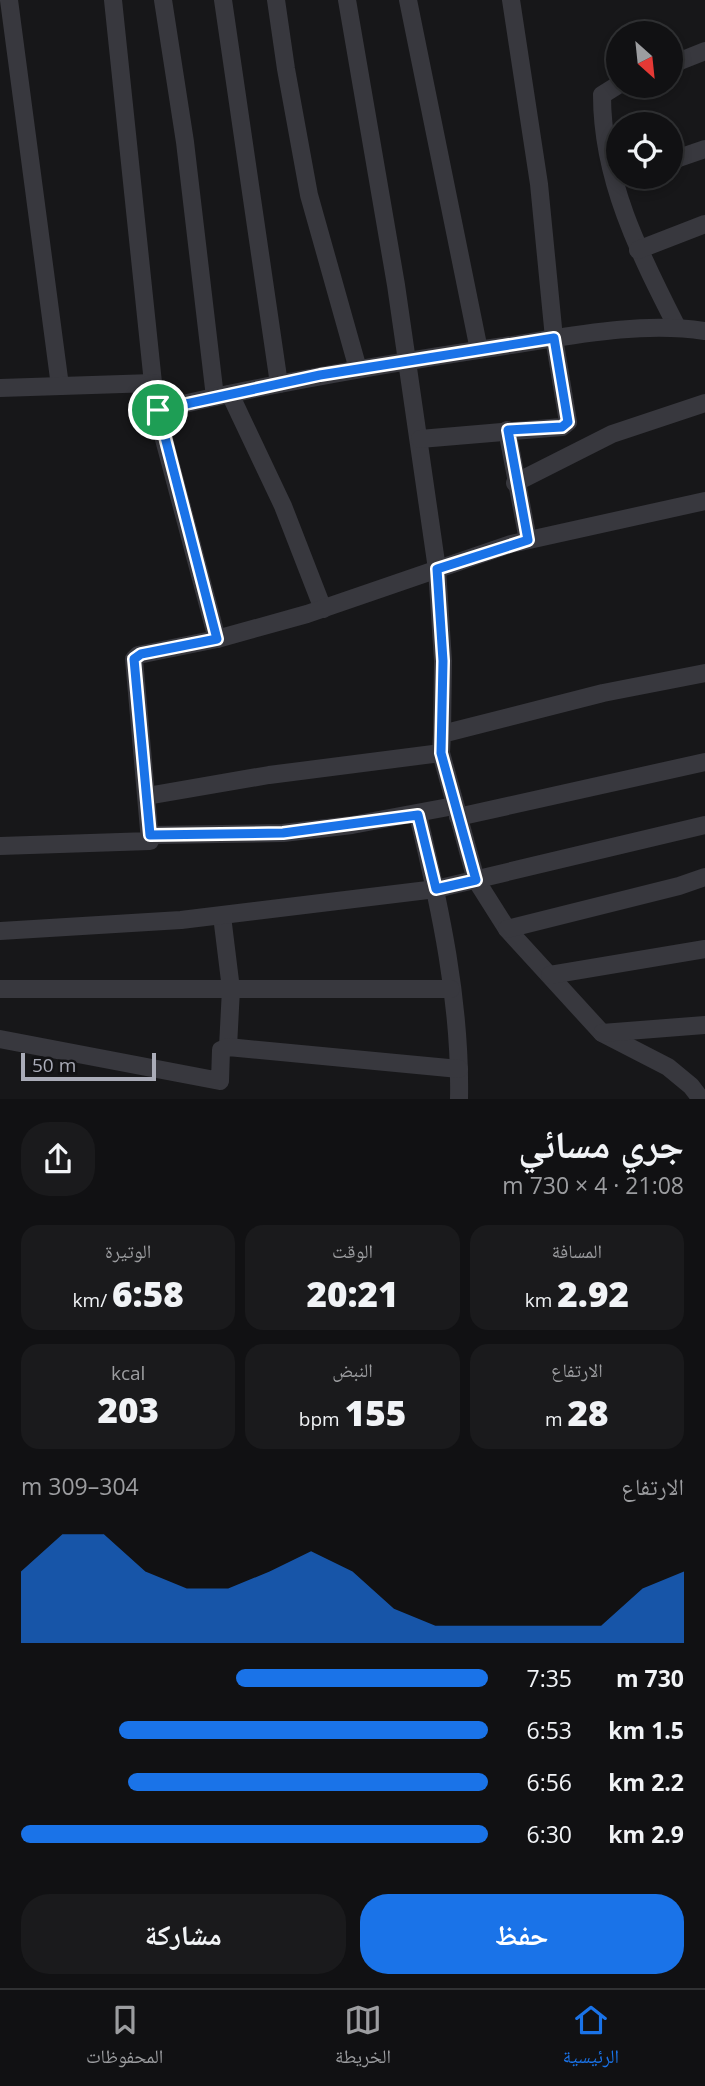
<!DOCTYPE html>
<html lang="ar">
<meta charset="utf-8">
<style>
body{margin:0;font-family:"Open Sans","Noto Naskh Arabic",sans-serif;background:#1a1a1c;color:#f1f3f6;direction:rtl;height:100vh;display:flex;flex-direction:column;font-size:26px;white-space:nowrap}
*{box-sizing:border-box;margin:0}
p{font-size:23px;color:#9c9da0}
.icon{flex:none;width:38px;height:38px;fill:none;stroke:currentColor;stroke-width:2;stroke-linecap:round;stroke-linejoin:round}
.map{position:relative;height:1099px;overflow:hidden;direction:ltr}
.details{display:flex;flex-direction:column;background:#111113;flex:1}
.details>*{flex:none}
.needle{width:46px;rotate:153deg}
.buttons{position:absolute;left:606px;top:21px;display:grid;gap:14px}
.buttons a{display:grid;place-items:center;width:77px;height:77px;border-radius:50%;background:#111113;box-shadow:0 4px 10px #0003,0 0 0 2px #303133;font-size:35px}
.scale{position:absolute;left:21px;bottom:18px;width:135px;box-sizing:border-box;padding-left:7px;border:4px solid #aaacb8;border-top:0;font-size:19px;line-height:24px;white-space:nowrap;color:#aaacb8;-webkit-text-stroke:5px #121214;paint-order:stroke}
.pin{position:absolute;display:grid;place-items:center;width:60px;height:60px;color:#fff;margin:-30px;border:4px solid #fff;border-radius:50%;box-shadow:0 2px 7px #0007}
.round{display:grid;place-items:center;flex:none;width:74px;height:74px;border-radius:28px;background:#1a1a1c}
.head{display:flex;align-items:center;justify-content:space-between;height:119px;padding:0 21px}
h1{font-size:38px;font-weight:800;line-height:52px}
.figures{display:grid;grid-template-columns:repeat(3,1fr);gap:10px;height:119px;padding:7px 21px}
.figures div{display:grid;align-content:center;border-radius:18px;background:#1a1a1c;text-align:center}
.figures b{font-size:35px;font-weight:800}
.figures small{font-size:19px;font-weight:400}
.figures p{font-size:19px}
.chart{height:196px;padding:14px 21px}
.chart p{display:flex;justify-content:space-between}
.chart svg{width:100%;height:126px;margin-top:7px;fill:#1a73e8;opacity:.7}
.primary-button{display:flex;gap:14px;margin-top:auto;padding:14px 21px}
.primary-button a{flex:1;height:80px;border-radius:28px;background:#1a73e8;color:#fff;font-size:28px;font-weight:800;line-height:80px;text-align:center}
.primary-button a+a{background:#1a1a1c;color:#f1f3f6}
ul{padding:0 21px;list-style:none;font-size:23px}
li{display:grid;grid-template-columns:112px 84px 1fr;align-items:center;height:52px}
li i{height:18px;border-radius:9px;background:#1a73e8}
.menu{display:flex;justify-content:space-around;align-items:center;height:98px;border-top:2px solid #303133;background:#111113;font-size:19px;color:#9c9da0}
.menu a{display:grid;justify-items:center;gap:4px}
.menu .on{color:#1a73e8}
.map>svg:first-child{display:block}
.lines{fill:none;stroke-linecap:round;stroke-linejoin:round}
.street{stroke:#38383e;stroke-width:18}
.route-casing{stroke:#fff;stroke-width:14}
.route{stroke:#1a73e8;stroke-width:9}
</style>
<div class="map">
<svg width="705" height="1099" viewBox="0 0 705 1099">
<rect width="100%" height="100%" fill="#171719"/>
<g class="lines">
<g class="street">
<path d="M9,0l51,386"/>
<path d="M113,0l40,383 8,45 56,211"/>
<path d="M163,0l22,142 30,255"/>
<path d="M223,0l56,384"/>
<path d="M276,0l10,69 23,126 49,174"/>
<path d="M347,0l49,285 41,284 6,92 -1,73"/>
<path d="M408,0l71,350"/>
<path d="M670,65l35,-14"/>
<path d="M618,85l-16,10c0,84 37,158 75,232"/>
<path d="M670,161l35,-12"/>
<path d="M638,250l67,-26"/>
<path d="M0,388l153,-5"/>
<path d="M230,394l53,112 40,103"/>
<path d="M158,410c112,-27 226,-46 340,-63 68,-10 139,-26 207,-16"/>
<path d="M507,430l21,110"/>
<path d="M420,439l142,-12 6,-5 -14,-84 -15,-154 -28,-184"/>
<path d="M515,483l97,-49 93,-31"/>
<path d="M441,753l35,127 31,49 95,104 66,34 23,19 10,13"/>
<path d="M147,796l122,-21 172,-22 1,-19 161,-41 102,-20"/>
<path d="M418,815c22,92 43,188 41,284"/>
<path d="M458,817l247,-55"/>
<path d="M150,835l133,-2 69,-8 102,-19"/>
<path d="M0,846l150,-5 -16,-182 4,-4 79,-16 90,-25 204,-70 194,-43"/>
<path d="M222,916l9,73 -3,58"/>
<path d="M507,929l172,-43 26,-9"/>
<path d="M0,931l181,-11 255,-31 269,-64"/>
<path d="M550,975l155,-26"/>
<path d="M0,989h451"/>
<path d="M602,1033l103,-8"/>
<path d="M0,1039l220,42 1,-31 7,-3 231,22"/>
</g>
</g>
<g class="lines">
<g class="route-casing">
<path id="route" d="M554,338l14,84 -6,5 -54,3 20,110 -91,29 6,92 -2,92 35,127 -40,9 -18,-74 -135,18 -133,2 -16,-176 7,-5 76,-15 -59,-229 162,-35z"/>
</g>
<use href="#route" class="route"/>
</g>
</svg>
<div class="buttons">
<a><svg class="needle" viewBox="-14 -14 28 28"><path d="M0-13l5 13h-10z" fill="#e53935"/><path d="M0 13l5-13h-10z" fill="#9c9da0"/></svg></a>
<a><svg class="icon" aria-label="locate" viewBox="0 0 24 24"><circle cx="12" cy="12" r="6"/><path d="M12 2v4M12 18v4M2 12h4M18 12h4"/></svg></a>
</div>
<div class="scale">50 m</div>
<div class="pin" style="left:158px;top:410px;background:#1e9e55"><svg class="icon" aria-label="arrive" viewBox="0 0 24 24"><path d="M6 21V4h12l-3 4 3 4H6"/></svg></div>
</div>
<section class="details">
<div class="head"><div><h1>جري مسائي</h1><p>21:08 · 4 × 730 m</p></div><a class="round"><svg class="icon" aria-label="share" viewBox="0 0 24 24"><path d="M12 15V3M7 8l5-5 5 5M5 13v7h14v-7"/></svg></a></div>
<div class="figures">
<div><p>المسافة</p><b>2.92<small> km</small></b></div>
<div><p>الوقت</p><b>20:21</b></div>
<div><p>الوتيرة</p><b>6:58<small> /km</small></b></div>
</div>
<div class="figures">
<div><p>الارتفاع</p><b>28<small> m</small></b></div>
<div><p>النبض</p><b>155<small> bpm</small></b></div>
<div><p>kcal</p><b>203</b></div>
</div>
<div class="chart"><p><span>الارتفاع</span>304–309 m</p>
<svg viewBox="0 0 160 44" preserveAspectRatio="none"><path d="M0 44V19L10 6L20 6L30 19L40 25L50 25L60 19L70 12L80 19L90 32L100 38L110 38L120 38L130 38L140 38L150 25L160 19V44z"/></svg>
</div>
<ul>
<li><b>730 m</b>7:35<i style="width:54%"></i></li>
<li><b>1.5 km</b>6:53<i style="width:79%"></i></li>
<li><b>2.2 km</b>6:56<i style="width:77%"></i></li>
<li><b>2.9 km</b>6:30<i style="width:100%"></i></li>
</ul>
<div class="primary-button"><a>حفظ</a><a>مشاركة</a></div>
</section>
<nav class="menu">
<a class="on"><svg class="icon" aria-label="home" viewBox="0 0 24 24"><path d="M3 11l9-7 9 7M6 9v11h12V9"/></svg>الرئيسية</a>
<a><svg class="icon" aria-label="map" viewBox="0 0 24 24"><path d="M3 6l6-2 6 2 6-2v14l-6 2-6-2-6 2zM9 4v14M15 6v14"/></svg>الخريطة</a>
<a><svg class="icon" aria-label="saved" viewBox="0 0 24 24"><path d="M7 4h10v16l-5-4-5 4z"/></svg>المحفوظات</a>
</nav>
